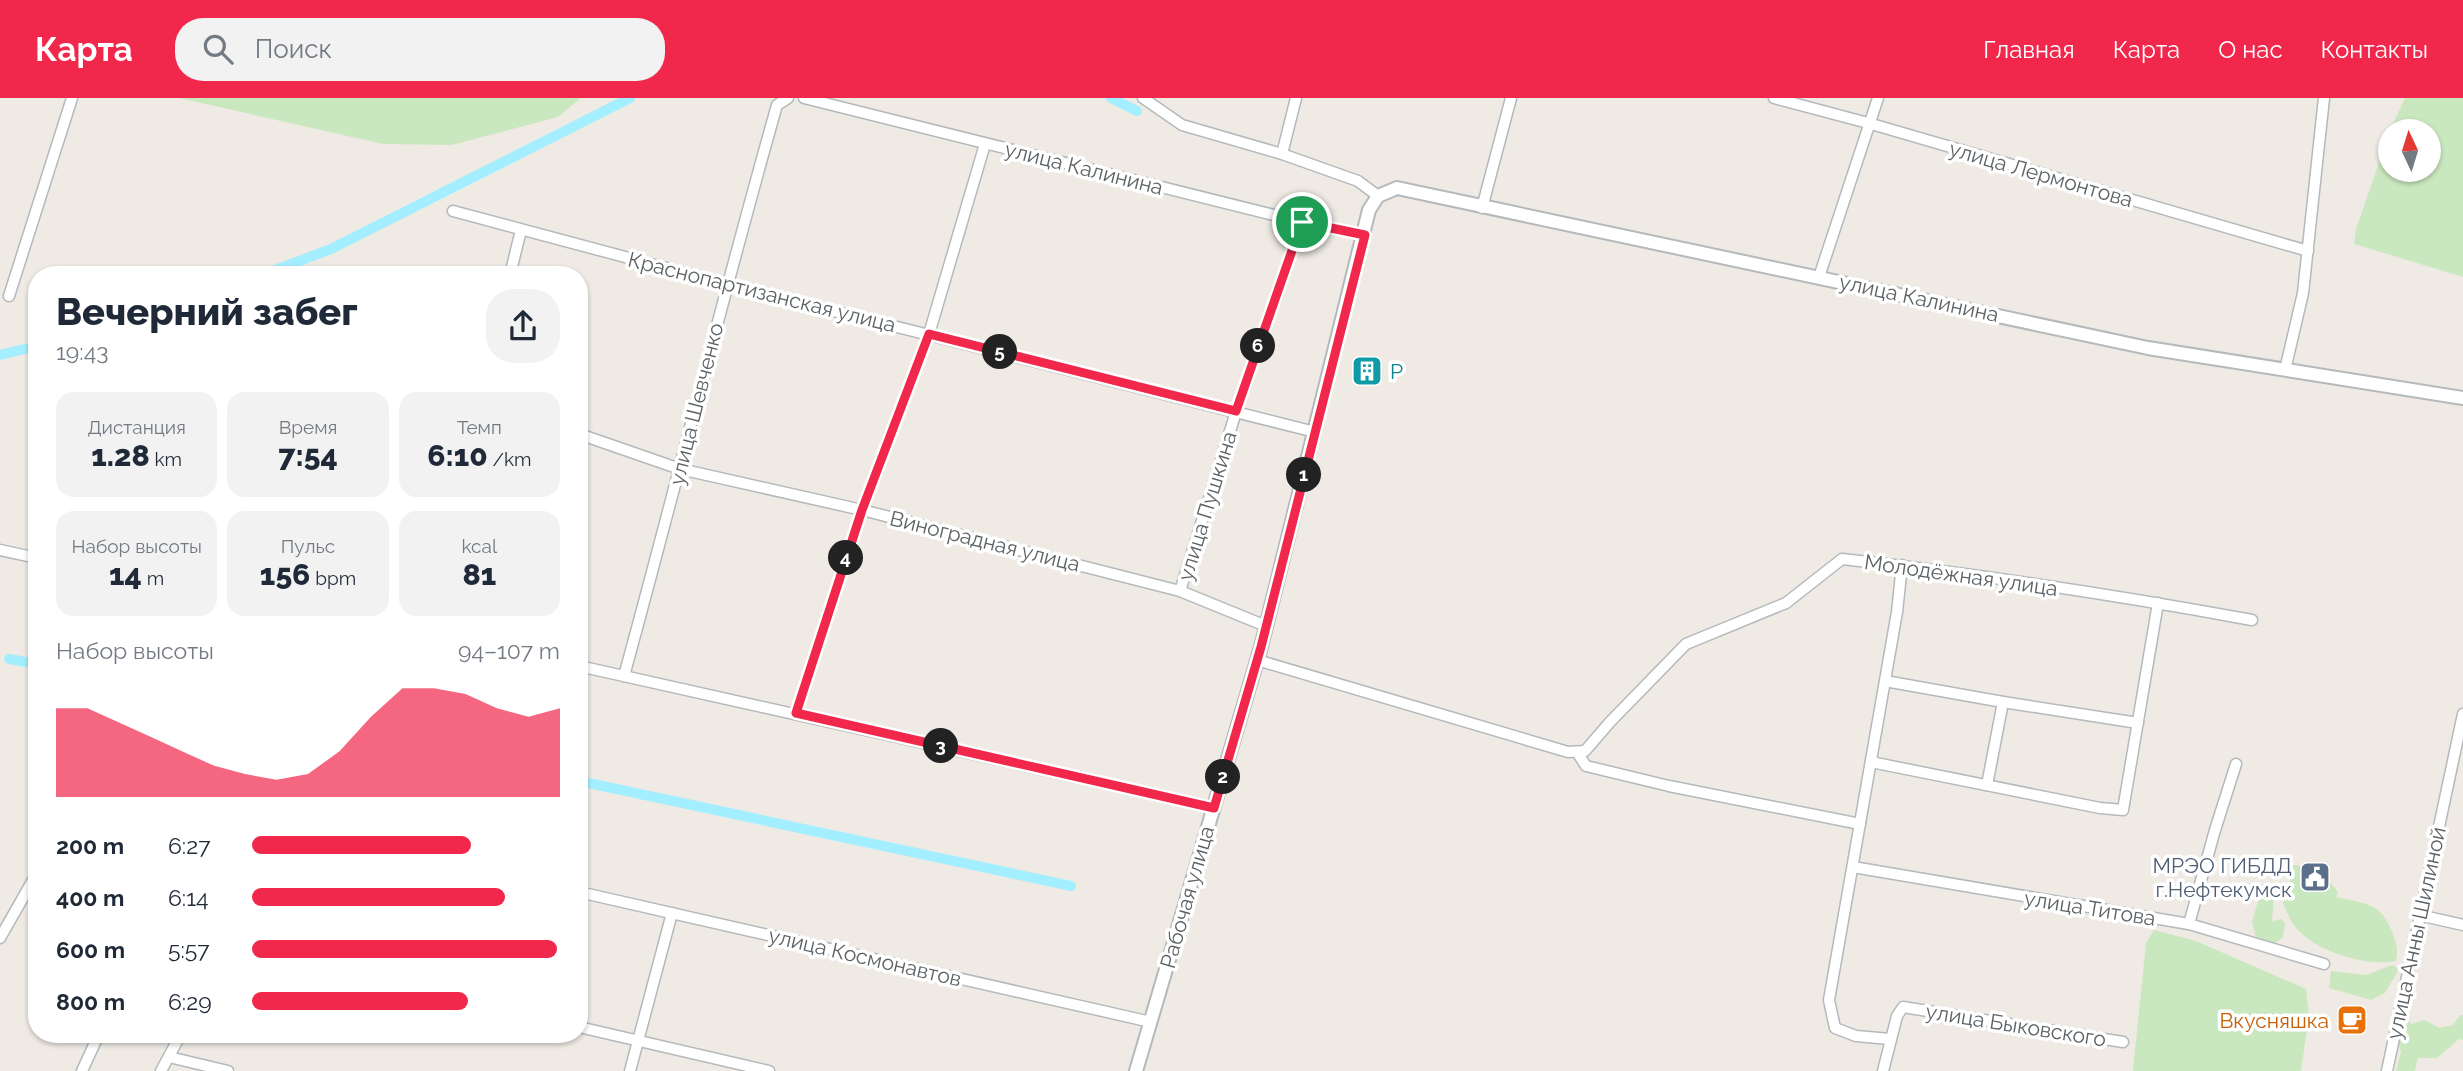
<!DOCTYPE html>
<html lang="ru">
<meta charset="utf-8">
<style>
body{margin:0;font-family:Raleway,sans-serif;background:#f2f2f3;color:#1f2937;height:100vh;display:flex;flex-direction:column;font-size:26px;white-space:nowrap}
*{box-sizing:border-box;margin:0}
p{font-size:23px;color:#747a83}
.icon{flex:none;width:38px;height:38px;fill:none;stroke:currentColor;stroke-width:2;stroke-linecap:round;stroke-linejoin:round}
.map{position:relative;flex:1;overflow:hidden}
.sheet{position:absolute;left:28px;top:168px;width:560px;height:777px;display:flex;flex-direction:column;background:#fff;border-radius:28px;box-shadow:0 2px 5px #0004}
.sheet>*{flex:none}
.needle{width:46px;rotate:356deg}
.fabs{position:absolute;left:2378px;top:21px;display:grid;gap:14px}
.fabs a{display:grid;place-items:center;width:63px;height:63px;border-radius:50%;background:#fff;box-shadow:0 2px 5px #0004;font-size:35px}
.pin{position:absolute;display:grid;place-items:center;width:60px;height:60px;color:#fff;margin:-30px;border:4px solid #fff;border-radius:50%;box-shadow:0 2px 7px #0007}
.km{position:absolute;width:35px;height:35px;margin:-18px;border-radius:50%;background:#222;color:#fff;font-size:19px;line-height:35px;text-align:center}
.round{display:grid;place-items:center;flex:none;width:74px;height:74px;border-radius:28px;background:#f2f2f3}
.overview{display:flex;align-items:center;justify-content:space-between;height:119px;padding:0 28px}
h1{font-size:38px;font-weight:800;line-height:52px}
.figures{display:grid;grid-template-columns:repeat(3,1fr);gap:10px;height:119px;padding:7px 28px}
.figures div{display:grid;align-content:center;border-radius:18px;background:#f2f2f3;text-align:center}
.figures b{font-size:30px;font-weight:800}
.figures small{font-size:19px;font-weight:400}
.figures p{font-size:19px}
.chart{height:196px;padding:14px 28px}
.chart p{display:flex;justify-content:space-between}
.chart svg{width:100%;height:126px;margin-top:7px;fill:#f1284c;opacity:.7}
ul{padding:0 28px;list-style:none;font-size:23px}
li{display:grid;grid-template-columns:112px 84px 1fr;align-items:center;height:52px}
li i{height:18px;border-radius:9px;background:#f1284c}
header{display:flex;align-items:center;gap:42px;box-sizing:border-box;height:98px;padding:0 35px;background:#f1284c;color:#fff}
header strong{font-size:33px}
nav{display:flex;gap:38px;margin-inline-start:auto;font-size:24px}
.search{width:490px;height:63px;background:#f2f2f3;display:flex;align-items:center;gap:18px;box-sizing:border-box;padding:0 24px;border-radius:28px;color:#747a83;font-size:26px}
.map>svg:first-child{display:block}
.green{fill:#cae8bf;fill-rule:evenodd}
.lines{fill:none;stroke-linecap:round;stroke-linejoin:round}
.canal{stroke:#a4efff;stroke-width:10}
.minor-casing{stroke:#b4b9bc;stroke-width:13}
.tertiary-casing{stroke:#b4b9bc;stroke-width:16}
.minor{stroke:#fff;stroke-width:10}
.tertiary{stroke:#fff;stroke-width:12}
.route-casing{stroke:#fff;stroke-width:14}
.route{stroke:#f1284c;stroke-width:9}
.labels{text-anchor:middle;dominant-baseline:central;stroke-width:7;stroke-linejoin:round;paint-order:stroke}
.street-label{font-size:21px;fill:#5c6265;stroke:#fff}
.culture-label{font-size:21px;fill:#0d838f;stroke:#fff;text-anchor:start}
.service-label{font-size:21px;fill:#4e5e75;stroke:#fff;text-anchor:end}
.food-label{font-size:21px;fill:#c56008;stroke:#fff;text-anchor:end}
</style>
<header>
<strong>Карта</strong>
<div class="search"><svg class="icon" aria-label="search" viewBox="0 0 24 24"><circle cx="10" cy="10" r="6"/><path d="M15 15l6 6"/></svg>Поиск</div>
<nav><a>Главная</a><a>Карта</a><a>О нас</a><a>Контакты</a></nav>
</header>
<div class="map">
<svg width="2463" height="973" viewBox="0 0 2463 973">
<rect width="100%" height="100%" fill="#efeae4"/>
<g class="green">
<path d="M179,0h402l-23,19 -106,28 -69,-1z"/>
<path d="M2405,0h58v179l-109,-33 2,-15 35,-101zM2390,33h39v39h-39z"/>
<path d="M2289,767h10l15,20 16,-3 8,10 -2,5c32,8 44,4 57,37 4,11 5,16 3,27 -26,6 -74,-8 -94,-27 -11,-10 -17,-24 -21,-38l10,-5z"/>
<path d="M2263,786l12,1 -3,36 10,-2 3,5 -2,13 -17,13 -8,-4 -6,-24z"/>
<path d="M2154,832l42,11 110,48 3,26 -8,56h-168l13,-128z"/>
<path d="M2392,867l7,4 -14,24 -14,7 -42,-12 2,-17 35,4z"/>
<path d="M2460,917h3v25l-4,-1 -22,19h-19l-3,13h-19l5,-19 -3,-10 7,-26 6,8 14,-4 14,8 14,-3z"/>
</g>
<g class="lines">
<g class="canal">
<path d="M1111,0l26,13"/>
<path d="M262,177l69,-26 299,-151"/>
<path d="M0,257l37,-9"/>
<path d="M9,561l28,5"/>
<path d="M579,683l492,105"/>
</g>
<g class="minor-casing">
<g id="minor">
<path d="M804,0l498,124 63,13"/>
<path d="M1143,0l39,27 100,29 76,27 20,15"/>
<path d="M1774,0l94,25 440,128"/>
<path d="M1282,56l14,-56"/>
<path d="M1482,110l29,-110"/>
<path d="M453,113l273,73 589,148"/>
<path d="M510,177l11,-45"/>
<path d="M1819,179l59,-179"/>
<path d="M9,198l63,-198"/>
<path d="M2285,272l18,-77 21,-195"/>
<path d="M579,336l101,35 182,41 318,81 86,35"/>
<path d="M0,452l37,8"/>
<path d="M1180,493l56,-179 66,-190"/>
<path d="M1257,562l311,92 17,-1 25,-29 76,-78 100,-41 56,-44c137,15 274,36 410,61"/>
<path d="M579,568l635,142"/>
<path d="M624,578c52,-190 99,-381 153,-571l11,-7"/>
<path d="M1885,583l118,21 135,21"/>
<path d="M796,615l66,-203 67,-176 56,-190"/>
<path d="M1577,654l9,14 83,20 191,38"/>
<path d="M1871,664l229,46 23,2 35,-207"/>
<path d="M1987,687l16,-83"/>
<path d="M1853,769l336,57 135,40"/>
<path d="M579,794l572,130"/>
<path d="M2419,817l44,10"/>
<path d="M2189,826l26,-94 21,-66"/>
<path d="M0,840l37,-65"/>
<path d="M579,929l190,44"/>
<path d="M1890,941l-34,-3 -21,-8 -6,-28 68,-388 5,-47"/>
<path d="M169,959l59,14"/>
<path d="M82,973l17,-37"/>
<path d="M161,973l20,-37"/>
<path d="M630,973l42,-158"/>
<path d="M1883,973l14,-55 6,-9 220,35"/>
<path d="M2387,973l76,-357"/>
</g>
</g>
<g class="tertiary-casing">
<path id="tertiary" d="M1136,973l125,-424 108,-437 9,-14 19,-8 751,160 315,50"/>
</g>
<use href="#minor" class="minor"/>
<use href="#tertiary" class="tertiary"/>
</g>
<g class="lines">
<g class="route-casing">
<path id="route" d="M1302,124l63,13 -104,412 -47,161 -418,-95 66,-203 67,-176 307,77z"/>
</g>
<use href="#route" class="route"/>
</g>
<defs>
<g id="building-square" transform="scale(1.575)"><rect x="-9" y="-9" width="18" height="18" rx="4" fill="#0f9aa8" stroke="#fff"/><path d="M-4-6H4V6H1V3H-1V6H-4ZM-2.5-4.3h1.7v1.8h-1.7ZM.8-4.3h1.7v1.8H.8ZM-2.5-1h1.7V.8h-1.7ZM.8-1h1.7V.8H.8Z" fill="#fff"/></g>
<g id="civic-square" transform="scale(1.575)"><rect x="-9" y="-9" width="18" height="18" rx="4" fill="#5c6f8a" stroke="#fff"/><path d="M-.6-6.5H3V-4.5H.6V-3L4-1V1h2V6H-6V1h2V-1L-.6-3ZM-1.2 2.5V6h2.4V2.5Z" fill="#fff"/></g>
<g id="cafe-square" transform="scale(1.575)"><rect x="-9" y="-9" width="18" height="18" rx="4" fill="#e8710a" stroke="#fff"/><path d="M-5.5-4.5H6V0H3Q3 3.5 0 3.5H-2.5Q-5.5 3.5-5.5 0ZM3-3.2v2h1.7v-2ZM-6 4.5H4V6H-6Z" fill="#fff"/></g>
</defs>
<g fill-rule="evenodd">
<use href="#building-square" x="1367" y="273"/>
<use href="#civic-square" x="2315" y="779"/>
<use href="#cafe-square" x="2352" y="922"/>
</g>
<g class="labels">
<g class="street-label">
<text transform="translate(1084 70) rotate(14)">улица Калинина</text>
<text transform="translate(2041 76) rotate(16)">улица Лермонтова</text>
<text transform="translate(762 194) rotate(14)">Краснопартизанская улица</text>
<text transform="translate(1919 200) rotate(12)">улица Калинина</text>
<text transform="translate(696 306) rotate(-76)">улица Шевченко</text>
<text transform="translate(1207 408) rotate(-73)">улица Пушкина</text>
<text transform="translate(985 443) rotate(14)">Виноградная улица</text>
<text transform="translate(1961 477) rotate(8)">Молодёжная улица</text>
<text transform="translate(1187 799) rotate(-74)">Рабочая улица</text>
<text transform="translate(2090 810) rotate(9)">улица Титова</text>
<text transform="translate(2416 835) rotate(-78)">улица Анны Шилиной</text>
<text transform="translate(865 859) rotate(13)">улица Космонавтов</text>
<text transform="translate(2016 927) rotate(9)">улица Быковского</text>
</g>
<g class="culture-label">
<text x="1390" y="273">Р</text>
</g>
<g class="service-label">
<text x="2292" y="767">МРЭО ГИБДД<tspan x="2292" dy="24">г.Нефтекумск</tspan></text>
</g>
<g class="food-label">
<text x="2329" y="922">Вкусняшка</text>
</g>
</g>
</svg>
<div class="fabs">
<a><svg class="needle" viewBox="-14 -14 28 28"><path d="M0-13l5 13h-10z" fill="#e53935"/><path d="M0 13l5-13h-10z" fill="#747a83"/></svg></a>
</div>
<div class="pin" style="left:1302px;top:124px;background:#1e9e55"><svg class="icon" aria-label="arrive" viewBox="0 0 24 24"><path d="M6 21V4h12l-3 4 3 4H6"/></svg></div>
<b class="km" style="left:1304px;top:377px">1</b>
<b class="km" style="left:1223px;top:679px">2</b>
<b class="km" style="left:941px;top:648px">3</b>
<b class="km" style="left:846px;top:460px">4</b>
<b class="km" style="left:1000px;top:254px">5</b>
<b class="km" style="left:1258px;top:248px">6</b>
<section class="sheet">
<div class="overview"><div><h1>Вечерний забег</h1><p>19:43</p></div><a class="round"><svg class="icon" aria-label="share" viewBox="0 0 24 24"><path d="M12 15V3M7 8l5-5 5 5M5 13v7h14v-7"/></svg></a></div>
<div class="figures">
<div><p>Дистанция</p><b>1.28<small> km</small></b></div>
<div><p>Время</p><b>7:54</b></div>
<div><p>Темп</p><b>6:10<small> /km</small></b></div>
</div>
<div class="figures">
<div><p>Набор высоты</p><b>14<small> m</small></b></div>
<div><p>Пульс</p><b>156<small> bpm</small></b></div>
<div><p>kcal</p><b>81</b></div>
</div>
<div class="chart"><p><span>Набор высоты</span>94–107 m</p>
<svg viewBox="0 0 160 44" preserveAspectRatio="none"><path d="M0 44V13L10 13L20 18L30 23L40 28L50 33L60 36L70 38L80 36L90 28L100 16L110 6L120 6L130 8L140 13L150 16L160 13V44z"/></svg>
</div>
<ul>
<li><b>200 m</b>6:27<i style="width:71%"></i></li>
<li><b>400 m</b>6:14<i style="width:82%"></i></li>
<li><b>600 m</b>5:57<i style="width:99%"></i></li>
<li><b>800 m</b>6:29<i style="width:70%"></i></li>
</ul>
</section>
</div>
